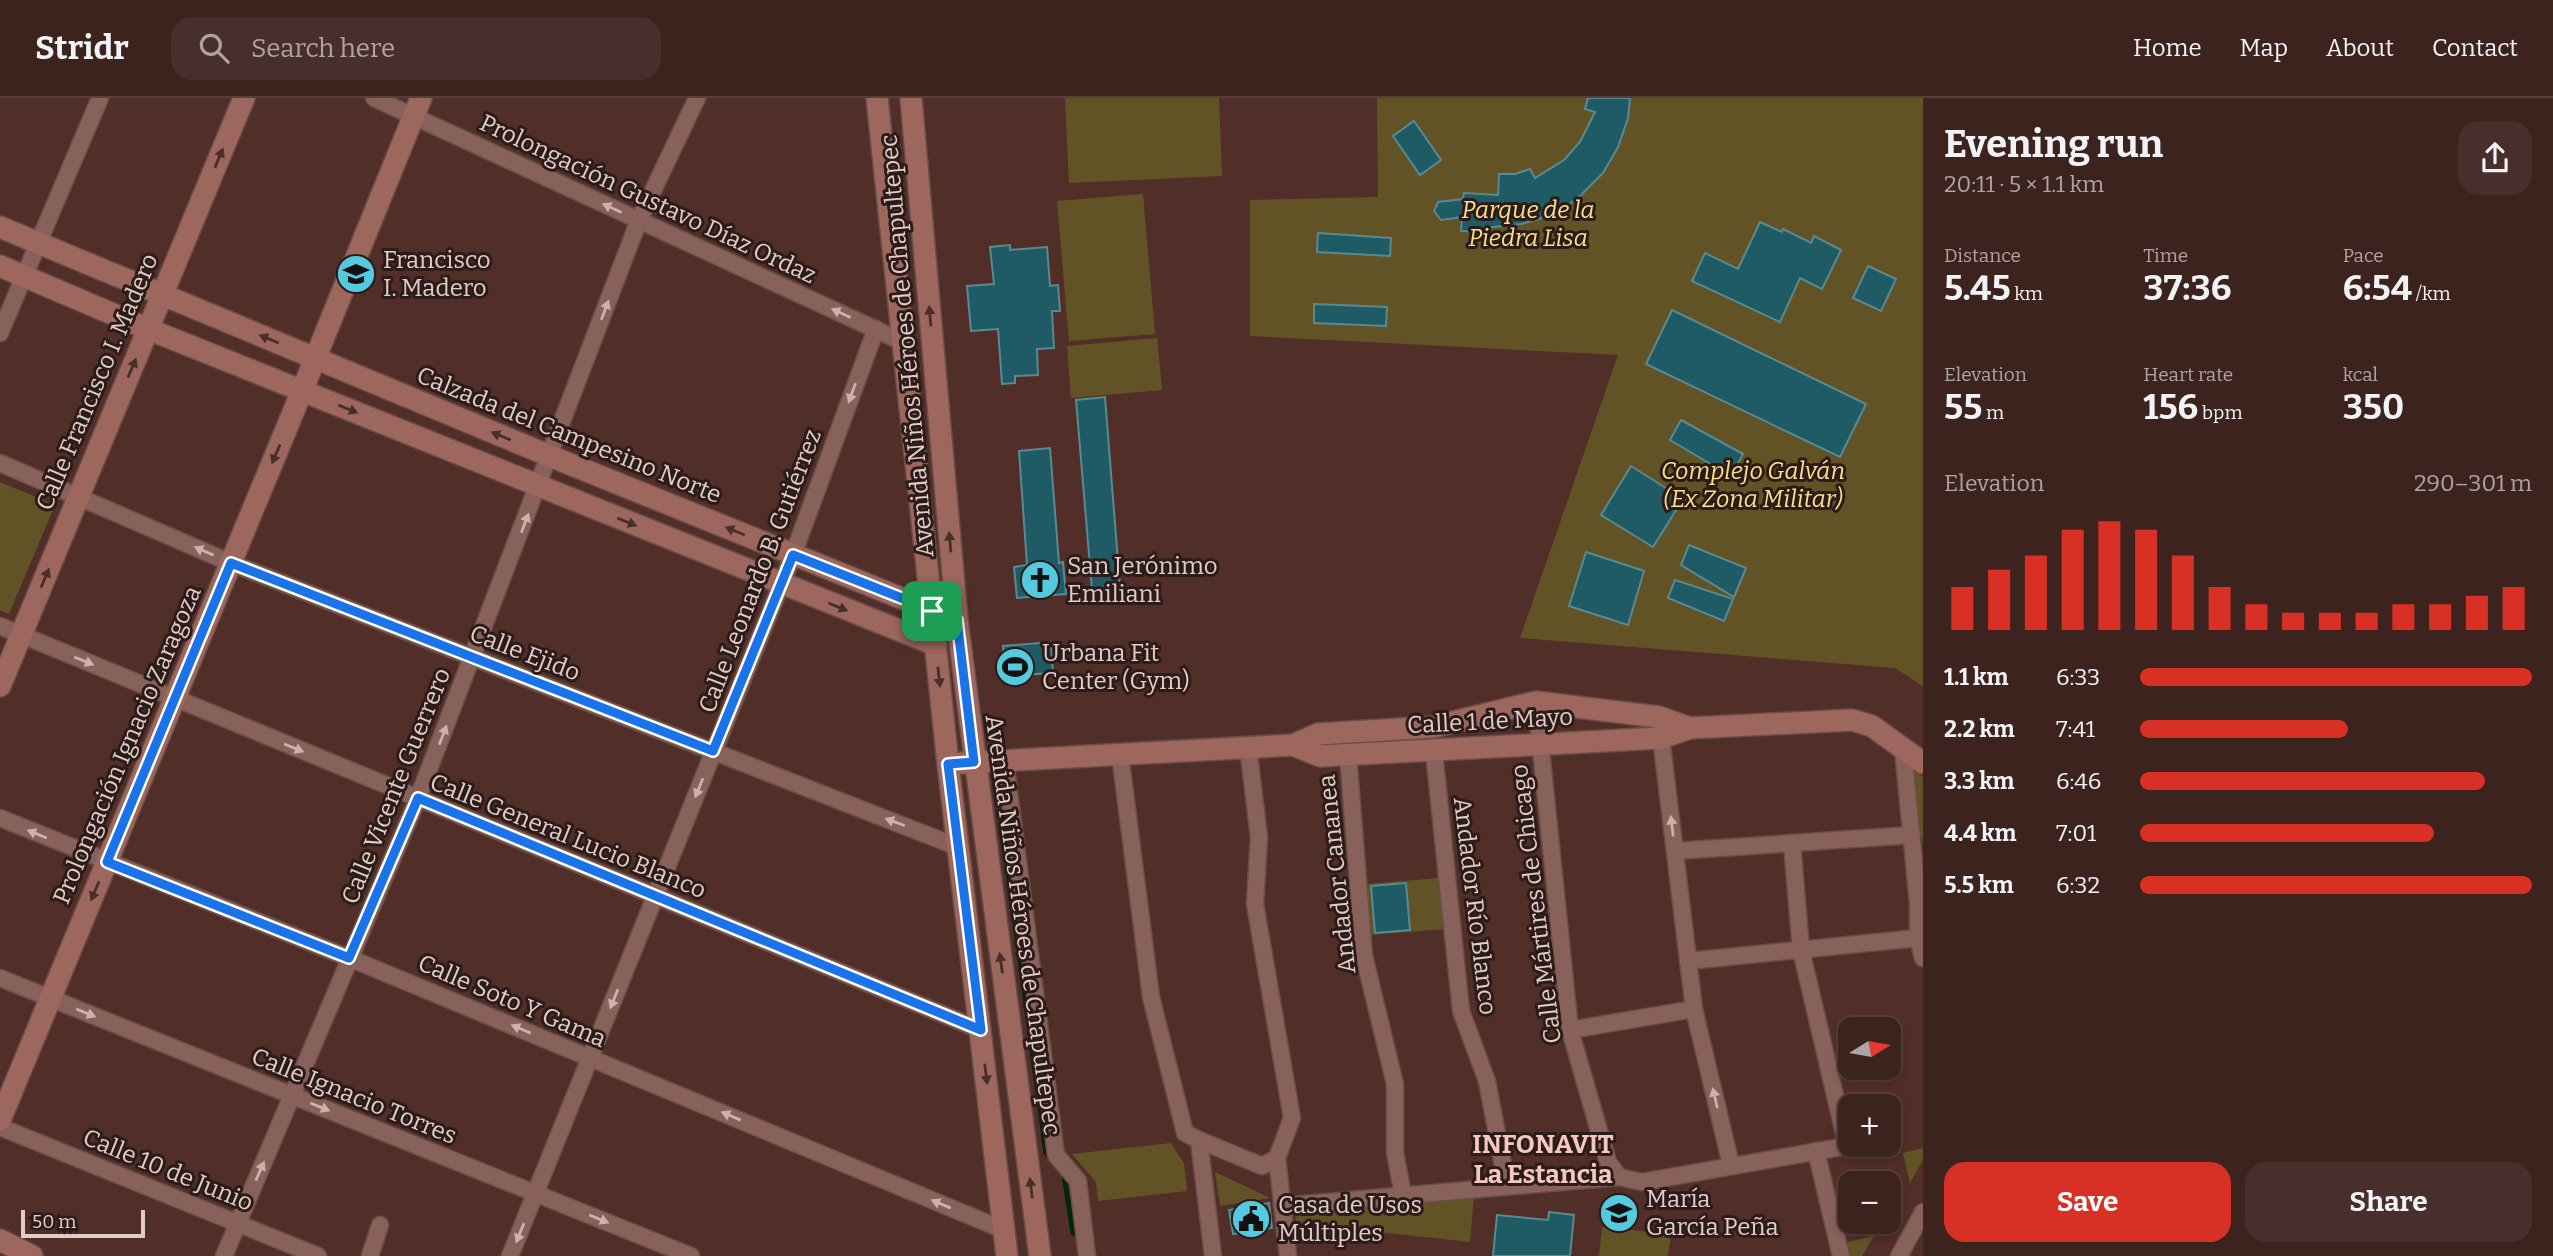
<!DOCTYPE html>
<meta charset="utf-8">
<style>
body{margin:0;font-family:Bitter,serif;background:#482f2b;color:#f1f3f6;height:100vh;display:flex;flex-direction:column;font-size:26px;white-space:nowrap}
*{box-sizing:border-box;margin:0}
p{font-size:23px;color:#ada4a4}
.icon{flex:none;width:38px;height:38px;fill:none;stroke:currentColor;stroke-width:2;stroke-linecap:round;stroke-linejoin:round}
.map{position:relative;flex:1;overflow:hidden}
.side{display:flex;flex-direction:column;background:#3d231e;width:630px}
.side>*{flex:none}
.needle{width:46px;rotate:79deg}
.controls{position:absolute;left:1838px;top:919px;display:grid;gap:14px}
.controls a{display:grid;place-items:center;width:63px;height:63px;border-radius:14px;background:#3d231e;box-shadow:0 4px 10px #0003,0 0 0 2px #56403c;font-size:35px}
.scale{position:absolute;left:21px;bottom:18px;width:124px;box-sizing:border-box;padding-left:7px;border:4px solid #e2ccc7;border-top:0;font-size:19px;line-height:24px;white-space:nowrap;color:#e2ccc7;-webkit-text-stroke:5px #2c1c19;paint-order:stroke}
.pin{position:absolute;display:grid;place-items:center;width:60px;height:60px;color:#fff;margin:-30px;border-radius:14px;box-shadow:0 4px 10px #0006}
.round{display:grid;place-items:center;flex:none;width:74px;height:74px;border-radius:21px;background:#482f2b}
.summary{display:flex;align-items:center;justify-content:space-between;height:119px;padding:0 21px}
h1{font-size:38px;font-weight:700;line-height:52px}
.metrics{display:grid;grid-template-columns:repeat(3,1fr);gap:10px;height:119px;padding:7px 21px}
.metrics div{display:grid;align-content:center}
.metrics b{font-size:35px;font-weight:700}
.metrics small{font-size:19px;font-weight:400}
.metrics p{font-size:19px}
.chart{height:196px;padding:14px 21px}
.chart p{display:flex;justify-content:space-between}
.chart svg{width:100%;height:126px;margin-top:7px;stroke:#d93025;stroke-width:6}
.button{display:flex;gap:14px;margin-top:auto;padding:14px 21px}
.button a{flex:1;height:80px;border-radius:21px;background:#d93025;color:#fff;font-size:28px;font-weight:700;line-height:80px;text-align:center}
.button a+a{background:#482f2b;color:#f1f3f6}
ul{padding:0 21px;list-style:none;font-size:23px}
li{display:grid;grid-template-columns:112px 84px 1fr;align-items:center;height:52px}
li i{height:18px;border-radius:9px;background:#d93025}
header{display:flex;align-items:center;gap:42px;box-sizing:border-box;height:98px;padding:0 35px;background:#3d231e;border-bottom:2px solid #56403c}
header strong{font-size:33px}
nav{display:flex;gap:38px;margin-inline-start:auto;font-size:24px}
.search{width:490px;height:63px;background:#482f2b;display:flex;align-items:center;gap:18px;box-sizing:border-box;padding:0 24px;border-radius:21px;color:#ada4a4;font-size:26px}
main{display:flex;flex:1;min-height:0}
.map>svg:first-child{display:block}
.green{fill:#625327}
.lines{fill:none;stroke-linecap:round;stroke-linejoin:round}
.stream{stroke:#00270e;stroke-width:5}
.building{fill:#1e5b65;stroke:#5a8992;stroke-width:2}
.street-casing{stroke:#6a4d47;stroke-width:19}
.secondary-casing{stroke:#6a4d47;stroke-width:24}
.street{stroke:#88615a;stroke-width:16}
.secondary{stroke:#9d675e;stroke-width:21}
.oneway{fill:#482f2a}
.oneway2{fill:#ccb1ac}
.route-casing{stroke:#fff;stroke-width:14}
.route{stroke:#1a73e8;stroke-width:9}
.labels{text-anchor:middle;dominant-baseline:central;stroke-width:6;stroke-linejoin:round;paint-order:stroke}
.street-label{font-size:24px;fill:#e2ccc7;stroke:#2c1c19}
.park-label{font-size:24px;font-style:italic;fill:#fcdf8b;stroke:#2c1c19}
.poi-label{font-size:24px;fill:#e2ccc7;stroke:#2c1c19;text-anchor:start}
.neighbourhood-label{font-size:26px;font-weight:bold;fill:#f5c8bf;stroke:#2c1c19}
</style>
<header>
<strong>Stridr</strong>
<div class="search"><svg class="icon" aria-label="search" viewBox="0 0 24 24"><circle cx="10" cy="10" r="6"/><path d="M15 15l6 6"/></svg>Search here</div>
<nav><a>Home</a><a>Map</a><a>About</a><a>Contact</a></nav>
</header>
<main>
<div class="map">
<svg width="1923" height="1158" viewBox="0 0 1923 1158">
<rect width="100%" height="100%" fill="#512f28"/>
<g class="green">
<path d="M1065,0h154l3,78 -153,7z"/>
<path d="M1377,0h546v588l-28,-18 -375,-30 98,-283 -368,-19v-136l128,-3z"/>
<path d="M1143,96l12,140 -86,7 -12,-140z"/>
<path d="M1157,240l5,52 -91,8 -4,-52z"/>
<path d="M0,384l55,23 -46,109 -9,-4z"/>
<path d="M1913,673l10,6v70z"/>
<path d="M1440,780l5,51 -75,6 -4,-51z"/>
<path d="M1171,1045l13,20 3,28 -89,10 -2,-19 -24,-28z"/>
<path d="M1923,1050v12l-13,23 -7,-30z"/>
<path d="M1215,1074l55,26 -50,8z"/>
<path d="M1474,1098l-4,46 -174,-19 -1,-12z"/>
<path d="M1602,1129l69,7 -3,22h-69z"/>
<path d="M1874,1138l-12,20h-17l-3,-13z"/>
</g>
<g class="lines">
<g class="stream">
<path d="M1008,773l38,282 5,6"/>
<path d="M1064,1077l9,58"/>
</g>
</g>
<g class="building">
<path d="M1588,0h42l-2,20 -10,29 -15,26 -22,22 -13,10 -29,14 -18,5 -36,4v4l-24,-1 1,-14 -21,3 -7,-9 4,-9 25,-3 1,-6 34,2 1,-21h16l15,-5 5,9 29,-18 16,-18 15,-30 -10,-3z"/>
<path d="M1414,23l27,39 -21,15 -27,-39z"/>
<path d="M1760,124l22,10 1,-3 28,14 3,-7 27,14 -19,39 -22,-11 -20,44 -88,-41 13,-28 33,16z"/>
<path d="M1318,135l73,5 -1,18 -73,-4z"/>
<path d="M1010,147v5l37,-3 3,39 8,-1 2,26h-8l2,37 -17,1 1,26 -23,1v7l-13,1 -4,-55 -27,2 -4,-45 27,-2 -4,-37z"/>
<path d="M1868,168l28,13 -15,32 -28,-13z"/>
<path d="M1314,206l73,3 -1,19 -72,-3z"/>
<path d="M1672,212l194,94 -26,53 -194,-93z"/>
<path d="M1105,299l15,190 -28,3 -16,-190z"/>
<path d="M1681,322l62,34 -12,22 -61,-36z"/>
<path d="M1050,350l9,115 4,-1 3,32 -49,4 -3,-31 13,-2 -8,-114z"/>
<path d="M1631,368l52,33 -30,48 -52,-32z"/>
<path d="M1689,447l57,23 -12,29 -53,-32z"/>
<path d="M1586,454l58,19 -16,54 -59,-19z"/>
<path d="M1675,482l58,19 -9,22 -56,-23z"/>
<path d="M1051,544l2,31 -48,3 -2,-30z"/>
<path d="M1406,785l4,47 -35,3 -4,-47z"/>
<path d="M1269,1105l3,25 -39,6 -4,-24z"/>
<path d="M1549,1114l25,3 -4,41h-77l4,-41 51,5z"/>
</g>
<g class="lines">
<g class="street-casing">
<g id="street">
<path d="M374,0l529,244"/>
<path d="M0,235l100,-235"/>
<path d="M0,365l231,100 727,284"/>
<path d="M0,528l981,404"/>
<path d="M1536,604l34,328 38,132 11,15"/>
<path d="M1660,631l34,280 37,156"/>
<path d="M1248,649l11,90 -4,67 37,214 -15,40 11,98"/>
<path d="M1903,651l15,154v35l5,20"/>
<path d="M1434,654l27,259 26,70 20,105"/>
<path d="M1120,656l31,243 34,136 14,7 14,116"/>
<path d="M1348,657l16,201 31,128v69l8,42"/>
<path d="M1005,663l51,394 22,26 9,75"/>
<path d="M0,720l349,140 655,272"/>
<path d="M1675,753l237,-16"/>
<path d="M1688,863l230,-23"/>
<path d="M0,880l691,278"/>
<path d="M1570,932l124,-21"/>
<path d="M0,1029l318,129"/>
<path d="M1199,1042l63,26 15,-8"/>
<path d="M1816,1053l25,105"/>
<path d="M1282,1108l337,-29 23,5 205,-36 -46,-196 -9,-107"/>
<path d="M224,1158l194,-458 221,-578 58,-122"/>
<path d="M370,1158l10,-31"/>
<path d="M510,1158l283,-701 83,-226"/>
<path d="M1899,1158l24,-44"/>
</g>
</g>
<g class="secondary-casing">
<g id="secondary">
<path d="M877,0l71,666 59,492"/>
<path d="M911,0l46,522 83,636"/>
<path d="M0,129l550,229 393,159"/>
<path d="M0,168l148,63 788,316"/>
<path d="M0,588l244,-588"/>
<path d="M1293,647l27,11 341,-18 29,-10 162,-8 20,6 51,37"/>
<path d="M962,665l331,-18 25,-11 115,-7 103,-25 123,15 31,11"/>
<path d="M0,1022l302,-729 119,-293"/>
<path d="M0,1142l32,16"/>
</g>
</g>
<use href="#street" class="street"/>
<use href="#secondary" class="secondary"/>
</g>
<defs><path id="oneway-solid" d="M-6-.8H1V-3.2L6.5 0L1 3.2V.8H-6Z" transform="scale(1.75)"/></defs>
<g class="oneway">
<use href="#oneway-solid" transform="translate(219 60) rotate(-67)"/>
<use href="#oneway-solid" transform="translate(930 218) rotate(-95)"/>
<use href="#oneway-solid" transform="translate(269 241) rotate(-158)"/>
<use href="#oneway-solid" transform="translate(132 270) rotate(-67)"/>
<use href="#oneway-solid" transform="translate(348 311) rotate(22)"/>
<use href="#oneway-solid" transform="translate(501 338) rotate(-157)"/>
<use href="#oneway-solid" transform="translate(276 356) rotate(113)"/>
<use href="#oneway-solid" transform="translate(627 424) rotate(22)"/>
<use href="#oneway-solid" transform="translate(735 433) rotate(-158)"/>
<use href="#oneway-solid" transform="translate(950 444) rotate(-95)"/>
<use href="#oneway-solid" transform="translate(45 480) rotate(-67)"/>
<use href="#oneway-solid" transform="translate(838 509) rotate(22)"/>
<use href="#oneway-solid" transform="translate(939 579) rotate(84)"/>
<use href="#oneway-solid" transform="translate(95 793) rotate(113)"/>
<use href="#oneway-solid" transform="translate(1001 865) rotate(-98)"/>
<use href="#oneway-solid" transform="translate(986 976) rotate(83)"/>
<use href="#oneway-solid" transform="translate(1031 1090) rotate(-97)"/>
</g>
<g class="oneway2">
<use href="#oneway-solid" transform="translate(612 110) rotate(-155)"/>
<use href="#oneway-solid" transform="translate(605 212) rotate(-69)"/>
<use href="#oneway-solid" transform="translate(841 215) rotate(-155)"/>
<use href="#oneway-solid" transform="translate(852 295) rotate(110)"/>
<use href="#oneway-solid" transform="translate(525 425) rotate(-69)"/>
<use href="#oneway-solid" transform="translate(204 453) rotate(-157)"/>
<use href="#oneway-solid" transform="translate(84 563) rotate(22)"/>
<use href="#oneway-solid" transform="translate(443 637) rotate(-69)"/>
<use href="#oneway-solid" transform="translate(294 650) rotate(22)"/>
<use href="#oneway-solid" transform="translate(699 690) rotate(112)"/>
<use href="#oneway-solid" transform="translate(895 724) rotate(-159)"/>
<use href="#oneway-solid" transform="translate(1672 728) rotate(-97)"/>
<use href="#oneway-solid" transform="translate(37 736) rotate(-158)"/>
<use href="#oneway-solid" transform="translate(614 901) rotate(112)"/>
<use href="#oneway-solid" transform="translate(86 915) rotate(22)"/>
<use href="#oneway-solid" transform="translate(521 931) rotate(-157)"/>
<use href="#oneway-solid" transform="translate(1715 1000) rotate(-103)"/>
<use href="#oneway-solid" transform="translate(320 1009) rotate(22)"/>
<use href="#oneway-solid" transform="translate(731 1018) rotate(-157)"/>
<use href="#oneway-solid" transform="translate(260 1073) rotate(-66)"/>
<use href="#oneway-solid" transform="translate(941 1106) rotate(-157)"/>
<use href="#oneway-solid" transform="translate(599 1121) rotate(22)"/>
<use href="#oneway-solid" transform="translate(520 1135) rotate(112)"/>
</g>
<g class="lines">
<g class="route-casing">
<path id="route" d="M793,457l164,65 17,142 -26,2 33,266 -563,-232 -69,160 -242,-96 124,-299 482,188z"/>
</g>
<use href="#route" class="route"/>
</g>
<defs>
<g id="school-disc" transform="scale(2.0125)"><circle r="9.5" fill="#55cadf" stroke="#2c1c19"/><path d="M0-5L7-2L0 1L-7-2ZM-4 1L0 2.5L4 1V4Q0 6-4 4Z" fill="#111"/></g>
<g id="church-disc" transform="scale(2.0125)"><circle r="9.5" fill="#55cadf" stroke="#2c1c19"/><path d="M-1.2-6h2.4v3.5h3.3v2.4h-3.3V6h-2.4V-.1h-3.3v-2.4h3.3Z" fill="#111"/></g>
<g id="stadium-disc" transform="scale(2.0125)"><circle r="9.5" fill="#55cadf" stroke="#2c1c19"/><path d="M0-5a6.5 5 0 1 0 0 10a6.5 5 0 1 0 0-10ZM-3.5-1.8h7v3.6h-7Z" fill="#111"/></g>
<g id="civic-disc" transform="scale(2.0125)"><circle r="9.5" fill="#55cadf" stroke="#2c1c19"/><path d="M-.6-6.5H3V-4.5H.6V-3L4-1V1h2V6H-6V1h2V-1L-.6-3ZM-1.2 2.5V6h2.4V2.5Z" fill="#111"/></g>
</defs>
<g fill-rule="evenodd">
<use href="#school-disc" x="356" y="176"/>
<use href="#church-disc" x="1040" y="482"/>
<use href="#stadium-disc" x="1015" y="569"/>
<use href="#school-disc" x="1619" y="1115"/>
<use href="#civic-disc" x="1251" y="1121"/>
</g>
<g class="labels">
<g class="street-label">
<text transform="translate(648 101) rotate(25)">Prolongación Gustavo Díaz Ordaz</text>
<text transform="translate(907 248) rotate(-95)">Avenida Niños Héroes de Chapultepec</text>
<text transform="translate(97 284) rotate(-67)">Calle Francisco I. Madero</text>
<text transform="translate(569 337) rotate(22)">Calzada del Campesino Norte</text>
<text transform="translate(760 473) rotate(-69)">Calle Leonardo B. Gutiérrez</text>
<text transform="translate(525 555) rotate(21)">Calle Ejido</text>
<text transform="translate(1490 623) rotate(-3)">Calle 1 de Mayo</text>
<text transform="translate(127 647) rotate(-67)">Prolongación Ignacio Zaragoza</text>
<text transform="translate(396 688) rotate(-68)">Calle Vicente Guerrero</text>
<text transform="translate(568 738) rotate(22)">Calle General Lucio Blanco</text>
<text transform="translate(1337 776) rotate(-96)">Andador Cananea</text>
<text transform="translate(1536 806) rotate(-97)">Calle Mártires de Chicago</text>
<text transform="translate(1475 808) rotate(83)">Andador Río Blanco</text>
<text transform="translate(1023 827) rotate(82)">Avenida Niños Héroes de Chapultepec</text>
<text transform="translate(512 903) rotate(23)">Calle Soto Y Gama</text>
<text transform="translate(354 998) rotate(22)">Calle Ignacio Torres</text>
<text transform="translate(168 1072) rotate(22)">Calle 10 de Junio</text>
</g>
<g class="park-label">
<text x="1528" y="112">Parque de la<tspan x="1528" dy="28">Piedra Lisa</tspan></text>
<text x="1753" y="373">Complejo Galván<tspan x="1753" dy="28">(Ex Zona Militar)</tspan></text>
</g>
<g class="poi-label">
<text x="383" y="162">Francisco<tspan x="383" dy="28">I. Madero</tspan></text>
<text x="1067" y="468">San Jerónimo<tspan x="1067" dy="28">Emiliani</tspan></text>
<text x="1042" y="555">Urbana Fit<tspan x="1042" dy="28">Center (Gym)</tspan></text>
<text x="1646" y="1101">María<tspan x="1646" dy="28">García Peña</tspan></text>
<text x="1278" y="1107">Casa de Usos<tspan x="1278" dy="28">Múltiples</tspan></text>
</g>
<g class="neighbourhood-label">
<text x="1543" y="1046">INFONAVIT<tspan x="1543" dy="30">La Estancia</tspan></text>
</g>
</g>
</svg>
<div class="controls">
<a><svg class="needle" viewBox="-14 -14 28 28"><path d="M0-13l5 13h-10z" fill="#e53935"/><path d="M0 13l5-13h-10z" fill="#ada4a4"/></svg></a>
<a>+</a>
<a>−</a>
</div>
<div class="scale">50 m</div>
<div class="pin" style="left:932px;top:513px;background:#1e9e55"><svg class="icon" aria-label="arrive" viewBox="0 0 24 24"><path d="M6 21V4h12l-3 4 3 4H6"/></svg></div>
</div>
<section class="side">
<div class="summary"><div><h1>Evening run</h1><p>20:11 · 5 × 1.1 km</p></div><a class="round"><svg class="icon" aria-label="share" viewBox="0 0 24 24"><path d="M12 15V3M7 8l5-5 5 5M5 13v7h14v-7"/></svg></a></div>
<div class="metrics">
<div><p>Distance</p><b>5.45<small> km</small></b></div>
<div><p>Time</p><b>37:36</b></div>
<div><p>Pace</p><b>6:54<small> /km</small></b></div>
</div>
<div class="metrics">
<div><p>Elevation</p><b>55<small> m</small></b></div>
<div><p>Heart rate</p><b>156<small> bpm</small></b></div>
<div><p>kcal</p><b>350</b></div>
</div>
<div class="chart"><p><span>Elevation</span>290–301 m</p>
<svg viewBox="0 0 160 44" preserveAspectRatio="none"><path d="M5 44V29M15 44V23M25 44V18M35 44V9M45 44V6M55 44V9M65 44V18M75 44V29M85 44V35M95 44V38M105 44V38M115 44V38M125 44V35M135 44V35M145 44V32M155 44V29"/></svg>
</div>
<ul>
<li><b>1.1 km</b>6:33<i style="width:100%"></i></li>
<li><b>2.2 km</b>7:41<i style="width:53%"></i></li>
<li><b>3.3 km</b>6:46<i style="width:88%"></i></li>
<li><b>4.4 km</b>7:01<i style="width:75%"></i></li>
<li><b>5.5 km</b>6:32<i style="width:100%"></i></li>
</ul>
<div class="button"><a>Save</a><a>Share</a></div>
</section>
</main>
